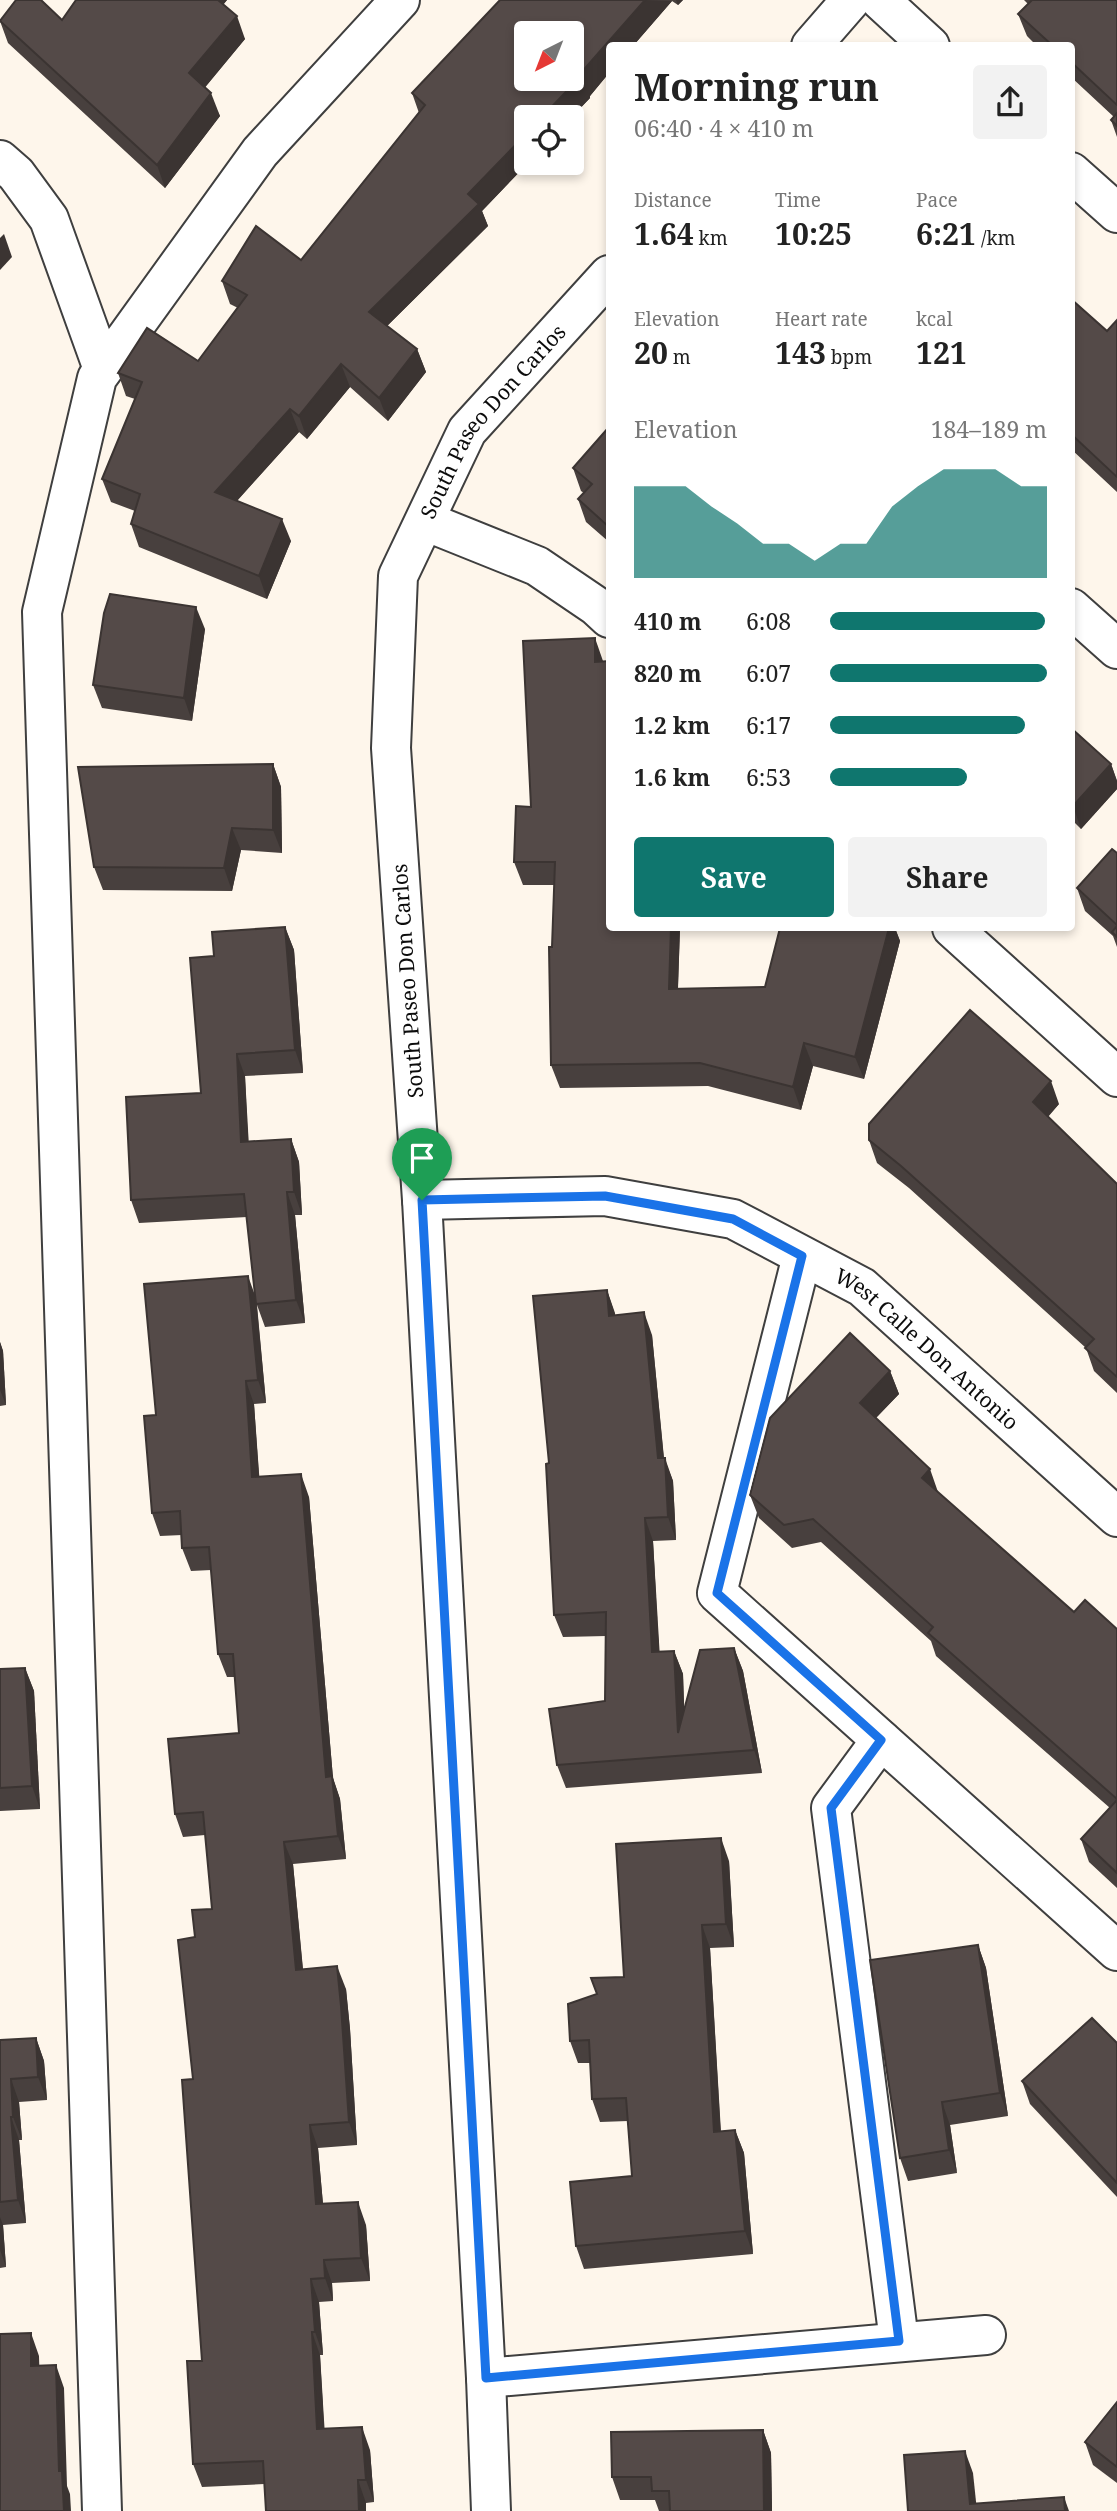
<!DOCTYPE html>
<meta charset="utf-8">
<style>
body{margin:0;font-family:"Noto Serif",serif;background:#f2f2f2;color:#222;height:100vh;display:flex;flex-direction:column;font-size:26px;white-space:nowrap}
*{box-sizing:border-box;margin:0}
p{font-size:23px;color:#767676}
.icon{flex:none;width:38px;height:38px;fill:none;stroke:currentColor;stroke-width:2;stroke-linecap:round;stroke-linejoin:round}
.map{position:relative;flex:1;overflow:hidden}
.sheet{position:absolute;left:606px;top:42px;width:469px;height:889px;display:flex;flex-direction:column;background:#fff;border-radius:7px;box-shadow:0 4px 10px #0003}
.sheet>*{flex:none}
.needle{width:46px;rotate:222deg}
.tools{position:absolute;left:514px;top:21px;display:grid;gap:14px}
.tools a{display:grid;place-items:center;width:70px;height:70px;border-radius:7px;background:#fff;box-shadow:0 4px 10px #0003;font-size:35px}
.pin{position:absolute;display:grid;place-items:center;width:60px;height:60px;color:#fff;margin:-72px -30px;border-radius:50% 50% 50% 0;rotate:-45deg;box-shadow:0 0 7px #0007}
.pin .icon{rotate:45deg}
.round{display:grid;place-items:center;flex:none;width:74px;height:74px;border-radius:7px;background:#f2f2f2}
.summary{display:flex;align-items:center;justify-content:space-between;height:119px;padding:0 28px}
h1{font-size:38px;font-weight:700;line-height:52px}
.figures{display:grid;grid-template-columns:repeat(3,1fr);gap:10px;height:119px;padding:7px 28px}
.figures div{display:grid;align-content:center}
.figures b{font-size:30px;font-weight:700}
.figures small{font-size:19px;font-weight:400}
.figures p{font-size:19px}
.chart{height:196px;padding:14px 28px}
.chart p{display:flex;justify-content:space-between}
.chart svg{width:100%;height:126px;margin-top:7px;fill:#0f766e;opacity:.7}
.cta{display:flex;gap:14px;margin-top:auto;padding:14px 28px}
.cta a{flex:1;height:80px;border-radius:7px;background:#0f766e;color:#fff;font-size:28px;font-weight:700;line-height:80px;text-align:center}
.cta a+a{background:#f2f2f2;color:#222}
ul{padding:0 28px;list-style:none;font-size:23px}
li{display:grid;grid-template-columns:112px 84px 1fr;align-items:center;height:52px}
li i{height:18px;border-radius:9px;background:#0f766e}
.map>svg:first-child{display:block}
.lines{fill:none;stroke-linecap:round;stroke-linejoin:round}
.minor-casing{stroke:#3f3f3f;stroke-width:42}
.minor{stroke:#fff;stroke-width:38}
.wall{fill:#48403e}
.shaded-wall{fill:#3b3432}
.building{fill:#544a48;stroke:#3b3432;stroke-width:2;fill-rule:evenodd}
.route-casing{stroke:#fff;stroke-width:14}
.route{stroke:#1a73e8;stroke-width:9}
.labels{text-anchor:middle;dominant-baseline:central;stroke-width:7;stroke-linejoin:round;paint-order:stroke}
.street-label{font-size:21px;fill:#0c0c0c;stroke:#fff}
</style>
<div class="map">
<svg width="1117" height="2511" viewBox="0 0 1117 2511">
<rect width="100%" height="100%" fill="#fef6eb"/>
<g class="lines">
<g class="minor-casing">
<g id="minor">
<path d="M880,0l50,46"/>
<path d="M811,46l40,-46"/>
<path d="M0,160l16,14 33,45 54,150"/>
<path d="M1071,172l46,41"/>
<path d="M425,521l112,45 59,40 13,12"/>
<path d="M1071,608l46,41"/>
<path d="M952,928l165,149"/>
<path id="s1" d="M422,1200l183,-4 128,23 129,68 255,230"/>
<path d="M802,1256l-85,337 400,358"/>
<path d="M881,1740l-50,68 68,533"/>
<path d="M486,2378l500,-43"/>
<path d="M102,2511l-60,-1899 55,-234 163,-226 140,-152"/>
<path id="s2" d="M491,2511l-5,-133 -64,-1178 -31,-452 7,-172 69,-145 142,-156"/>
</g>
</g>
<use href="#minor" class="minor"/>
</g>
<g class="wall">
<path d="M76,0h151l-4,5 22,34 -40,48 15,29 -55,72 -157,-145 -8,-22 62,-1z"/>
<path d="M500,0h183l-5,5 -6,-4 -39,45h-24v27l-19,23v2l-63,65h1l-46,48 6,15 -101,100 30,23 9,23 -38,49 -38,-34 -43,52 -8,-7 -62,69 54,40 -24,58 -128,-52 -8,-23 4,-13 -24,-9 -9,-23 33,-80 -9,-3 -8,-23 80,-12 40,-53 -8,-4 -8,-23 79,-21 118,-147 -7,-20z"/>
<path d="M1024,0h93v137l-6,-17 3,-3 -43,-40v-31h-34l-10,-10 -9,-22 10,-10z"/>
<path d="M1071,299l36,32 10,-11v172l-46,-43z"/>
<path d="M609,427v115l-23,-20 -8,-23 6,-6 -3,-2 -8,-23z"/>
<path d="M205,629l-13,92 -90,-13 -9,-23z"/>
<path d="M1071,728l40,36 6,17v8l-36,40 -10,-10z"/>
<path d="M273,764l8,23 1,66 -41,-3 -9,41 -129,-1 -9,-23z"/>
<path d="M531,807l78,121h71l-2,61 87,-2 15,-59h115l5,13 -36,138 -51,-13 -12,44 -93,-24 -148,2 -9,-23 1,-118 2,-62h-31l-9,-23z"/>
<path d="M1117,853v94l-4,-11 -28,-25 -8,-23z"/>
<path d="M285,927l9,23 9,123 -58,3 3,66 43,-3 8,23 3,53h-7l10,108 -40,4 -8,-22 9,98 -12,1 5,73 50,20 24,281 7,21 6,60 -53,5 10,105 43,20 4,40 7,116 -39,3 5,56 43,21 4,56 -38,2 1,18 -14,1 4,53h-3l4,74 46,21 4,52 -8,1v8h-100l-2,-27 -62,3 -9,-23 9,-103 -9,-282 2,-142 17,-28 -7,-74 -22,2 -8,-23 64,-81 -4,-56h-8l-9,-23 -7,-84 -20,1 -9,-23v-13l-22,1 -8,-23 4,-98 99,-119 -8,-79 -108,6 -8,-23 70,-107 13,-137z"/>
<path d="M1059,1104l-11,13 69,67v209l-23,-22 -8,-23 -177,-160 -32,-25 -8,-23z"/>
<path d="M607,1290l8,25 37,20 12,123 9,23 3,59 -23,1 6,111 15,-1 9,23 1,36 50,-62 9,23 19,102 -196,15 -9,-23 48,-64 1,-65 -43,1 -9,-22 -5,-152z"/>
<path d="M0,1342l3,9 3,54 -6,1z"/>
<path d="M890,1371l9,23 -23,24 62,74 136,120 43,17v259l-28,-26 -8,-23 29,-31 -174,-152 -5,-15 -110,-99 -29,6 -33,-30 -9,-23z"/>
<path d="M25,1668l9,23 6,118 -40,2v-142z"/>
<path d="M729,1861l5,86 -24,1 11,184 14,-2 9,23 9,101 -169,15 -8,-23 56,-70 -4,-55 -28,1 -8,-23 -2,-36h-12l-8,-22 54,-64z"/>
<path d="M978,1945l8,23 22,148 -58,9 7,48 -49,8 -8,-23z"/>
<path d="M36,2038l8,23 3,39 -28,2 3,38h-3l7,83 -23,2 3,42 -6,1v-228z"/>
<path d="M1117,2043v154l-87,-93 -8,-23z"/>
<path d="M1117,2402v81l-24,-18 -8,-23z"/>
<path d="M763,2430l8,23 1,58h-113l-4,-11h-35l-8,-23z"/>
</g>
<g class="shaded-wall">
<path d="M210,0h17l-12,14z"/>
<path d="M645,0l27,1 -39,45h-24v27l-19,23v2l-18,19h-30z"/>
<path d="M676,0h7l-5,5z"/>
<path d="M237,16l8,23 -47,57 -9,-23z"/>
<path d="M211,93l9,23 -55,72 -8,-23z"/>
<path d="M527,133v30h1l-46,48 6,15 -110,109 -9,-23 99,-118z"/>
<path d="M4,234l8,23 -12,13v-32z"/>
<path d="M417,349l9,23 -38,49 -9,-23z"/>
<path d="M341,364l9,23 -43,52 -8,-23z"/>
<path d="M290,409l9,23 -75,83 -9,-23z"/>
<path d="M282,519l9,22 -24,58 -8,-23z"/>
<path d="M196,607l9,22 -13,92 -8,-23z"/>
<path d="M595,638l8,23 -8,1z"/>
<path d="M273,764l8,23 1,66 -9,-23z"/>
<path d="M1111,764l6,17v8l-36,40 -8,-23z"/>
<path d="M232,828l9,22 -9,41 -8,-23z"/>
<path d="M285,927l9,23 9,123 -8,-23z"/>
<path d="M671,928h9l-3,84 -8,-23z"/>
<path d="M889,928h6l5,13 -36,138 -9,-22z"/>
<path d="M804,1043l9,23 -12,44 -8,-23z"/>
<path d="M237,1054l8,22 5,89 -9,-23z"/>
<path d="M1051,1081l8,23 -18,20 -8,-22z"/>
<path d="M291,1139l8,23 3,53 -8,-23z"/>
<path d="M287,1192l8,23 10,108 -9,-23z"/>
<path d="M248,1276l8,22 10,105 -8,-23z"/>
<path d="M607,1290l8,23 2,26 -8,-23z"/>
<path d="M644,1312l8,23 14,146 -8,-23z"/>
<path d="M0,1342l3,9 3,54 -6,-15z"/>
<path d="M890,1371l9,23 -31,32 -8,-23z"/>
<path d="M246,1381l8,23 7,96 -9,-23z"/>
<path d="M665,1458l8,23 3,59 -8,-23z"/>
<path d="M930,1469l8,23 -16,-14z"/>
<path d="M301,1474l8,23 24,281 7,21 6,60 -8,-23 -12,-59z"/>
<path d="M645,1518l8,23 8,134 -9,-23z"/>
<path d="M734,1648l9,23 19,102 -8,-23z"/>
<path d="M674,1651l9,23 3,82 -8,-23z"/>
<path d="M25,1668l9,23 6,118 -8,-23z"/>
<path d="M721,1838l8,23 5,86 -8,-23z"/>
<path d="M284,1842l9,22 12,129 -9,-23z"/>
<path d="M702,1925l8,23 12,207 -8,-23z"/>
<path d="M978,1945l8,23 22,148 -8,-23z"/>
<path d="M337,1966l9,23 4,40 7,116 -8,-23z"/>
<path d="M36,2038l8,23 3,39 -9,-23z"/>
<path d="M11,2079l8,23 3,38 -9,-23z"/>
<path d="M942,2102l8,23 7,48 -8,-23z"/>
<path d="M11,2117l8,23 7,83 -8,-23z"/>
<path d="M310,2125l8,23 7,79 -9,-23z"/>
<path d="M735,2130l9,23 9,101 -8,-23z"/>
<path d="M358,2202l8,23 4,56 -9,-23z"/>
<path d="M0,2217l3,8 3,42 -6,-17z"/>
<path d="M324,2260l8,23 1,18 -8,-23z"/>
<path d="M311,2279l8,23 4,53 -8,-23z"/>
<path d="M312,2332l8,23 6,97 -9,-23z"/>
<path d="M31,2333l8,23 1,33 -9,-23z"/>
<path d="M56,2365l8,23 3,98 3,8 1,17h-7l-5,-40z"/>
<path d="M362,2427l8,23 4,52 -8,-22z"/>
<path d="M763,2430l8,23 1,58h-8z"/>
<path d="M965,2451l8,22 4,38 -7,-7z"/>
<path d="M358,2480l8,23v8h-7z"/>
<path d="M1064,2497l5,14h-4z"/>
</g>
<g class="building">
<path d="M16,0h25l21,20 14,-20h142l19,16 -48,57 22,20 -54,72 -157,-144z"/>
<path d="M500,0h145l-65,74 2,1 -40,42h-15v16l-59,61 11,10 -110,108 48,37 -38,49 -38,-34 -42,52 -9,-7 -75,83 67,27 -23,57 -128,-52 9,-30 -38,-15 40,-97 -24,-9 29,-45 51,33 49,-66 -25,-14 34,-55 45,34 124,-155 -13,-12zM527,33h45v46h-45z"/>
<path d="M1032,0h85v105l-46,-43v-16h-18l-35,-32z"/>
<path d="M1117,113v13l-6,-6z"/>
<path d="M1071,299l36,32 10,-11v157l-46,-43z"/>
<path d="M609,427v100l-31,-28 14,-15 -19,-16z"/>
<path d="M110,594l86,13 -12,91 -91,-13 11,-72z"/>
<path d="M595,638v24l14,-1v267h62l-2,61 96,-2 15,-59h109l-34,129 -51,-14 -11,44 -93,-24 -149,2 -2,-118h3l3,-85h-41l2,-56 15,1 -8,-166z"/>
<path d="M1071,728l40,36 -38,42 -2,-2z"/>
<path d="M273,764v66l-41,-2 -8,40 -130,-1 -16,-100z"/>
<path d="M1112,849l5,4v72l-40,-37z"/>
<path d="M1117,926v11l-5,-5z"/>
<path d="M285,927l10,123 -58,4 4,88 50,-3 3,53h-7l9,108 -40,4 -12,-110 -113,6 -5,-103 75,-4 -11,-135 24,-2 -2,-24z"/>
<path d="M970,1010l81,71 -18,21 84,82v193l-32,-29 9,-9 -193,-173 -32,-26v-16z"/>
<path d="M248,1276l10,104 -12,1 6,96 49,-3 25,303 6,-1 6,60 -54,6 12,128 41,-4 4,40 8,116 -39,3 6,79 42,-2 3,56 -37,2 1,18 -14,1 4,53h-3l5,97 45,-2 4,53h-8l1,31h-93l-3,-50 -70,3 -6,-103h15l-20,-281 11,-1 -15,-139 17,-3 -3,-27 20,-1 -9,-97 -28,2 -7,-75 71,-6 -6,-79h-15l-9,-107 -27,1 -2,-37 -28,2 -8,-97 12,-1 -12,-131z"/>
<path d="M607,1290l2,26 35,-4 14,146h7l3,59 -23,1 7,134 22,-1 4,82 22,-83 34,-2 20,102 -197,15 -8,-56 56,-8 1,-89 -52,3 -8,-151 3,-1 -16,-167z"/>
<path d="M850,1333l40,38 -30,32 70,66 -8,9 152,134 11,-12 32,29v170l-189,-166 5,-6 -120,-108 -29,6 -34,-30 20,-77z"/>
<path d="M25,1668l7,118 -32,2v-119z"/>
<path d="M1117,1800v73l-36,-34z"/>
<path d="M721,1838l5,86 -24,1 12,207 21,-2 10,101 -169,15 -6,-64 62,-6 -6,-78 -34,1 -3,-59 -19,1 -2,-37 29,-10 -6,-16 33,-1 -8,-133z"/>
<path d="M978,1945l22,148 -58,9 7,48 -49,8 -30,-198z"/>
<path d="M1092,2018l25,25v140l-95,-102z"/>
<path d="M36,2038l2,39 -27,2 2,38h-2l7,83 -18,2v-162z"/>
<path d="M31,2333v33l25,-1 3,106h3l2,40h-64v-177z"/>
<path d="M1117,2402v65l-32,-25z"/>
<path d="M763,2430l1,81h-94l-1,-20h-17l-1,-14h-39l-1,-45z"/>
<path d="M965,2451l5,53 94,-7 1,14h-157l-4,-56z"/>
</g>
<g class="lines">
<g class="route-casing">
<path id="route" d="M605,1196l128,23 69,37 -85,337 164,147 -50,68 68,533 -413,37 -64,-1178z"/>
</g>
<use href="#route" class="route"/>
</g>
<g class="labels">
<g class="street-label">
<text stroke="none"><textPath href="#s2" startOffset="2121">South Paseo Don Carlos</textPath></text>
<text transform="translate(407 981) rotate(-94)">South Paseo Don Carlos</text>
<text stroke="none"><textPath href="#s1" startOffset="548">West Calle Don Antonio</textPath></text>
</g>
</g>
</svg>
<div class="tools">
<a><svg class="needle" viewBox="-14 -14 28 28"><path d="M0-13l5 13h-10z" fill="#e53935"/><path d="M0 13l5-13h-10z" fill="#767676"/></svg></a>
<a><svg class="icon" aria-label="locate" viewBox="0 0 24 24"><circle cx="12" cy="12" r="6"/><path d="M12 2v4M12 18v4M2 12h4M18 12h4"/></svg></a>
</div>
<div class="pin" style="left:422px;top:1200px;background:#1e9e55"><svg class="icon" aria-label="arrive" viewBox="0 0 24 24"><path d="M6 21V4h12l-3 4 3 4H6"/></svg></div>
<section class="sheet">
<div class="summary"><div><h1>Morning run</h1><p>06:40 · 4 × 410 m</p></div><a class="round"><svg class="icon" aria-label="share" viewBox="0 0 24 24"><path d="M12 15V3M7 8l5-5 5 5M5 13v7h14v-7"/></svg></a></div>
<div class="figures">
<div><p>Distance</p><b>1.64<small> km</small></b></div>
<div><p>Time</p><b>10:25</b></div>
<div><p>Pace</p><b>6:21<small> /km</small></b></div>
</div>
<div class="figures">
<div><p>Elevation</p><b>20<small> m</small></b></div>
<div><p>Heart rate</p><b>143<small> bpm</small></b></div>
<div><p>kcal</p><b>121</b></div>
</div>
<div class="chart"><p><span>Elevation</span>184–189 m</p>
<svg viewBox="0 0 160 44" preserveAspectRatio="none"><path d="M0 44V12L10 12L20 12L30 19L40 25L50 32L60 32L70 38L80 32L90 32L100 19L110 12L120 6L130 6L140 6L150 12L160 12V44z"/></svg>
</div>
<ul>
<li><b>410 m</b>6:08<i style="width:99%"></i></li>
<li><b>820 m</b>6:07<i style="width:100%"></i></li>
<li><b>1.2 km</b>6:17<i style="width:90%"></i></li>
<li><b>1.6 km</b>6:53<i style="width:63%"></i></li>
</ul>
<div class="cta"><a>Save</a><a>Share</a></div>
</section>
</div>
